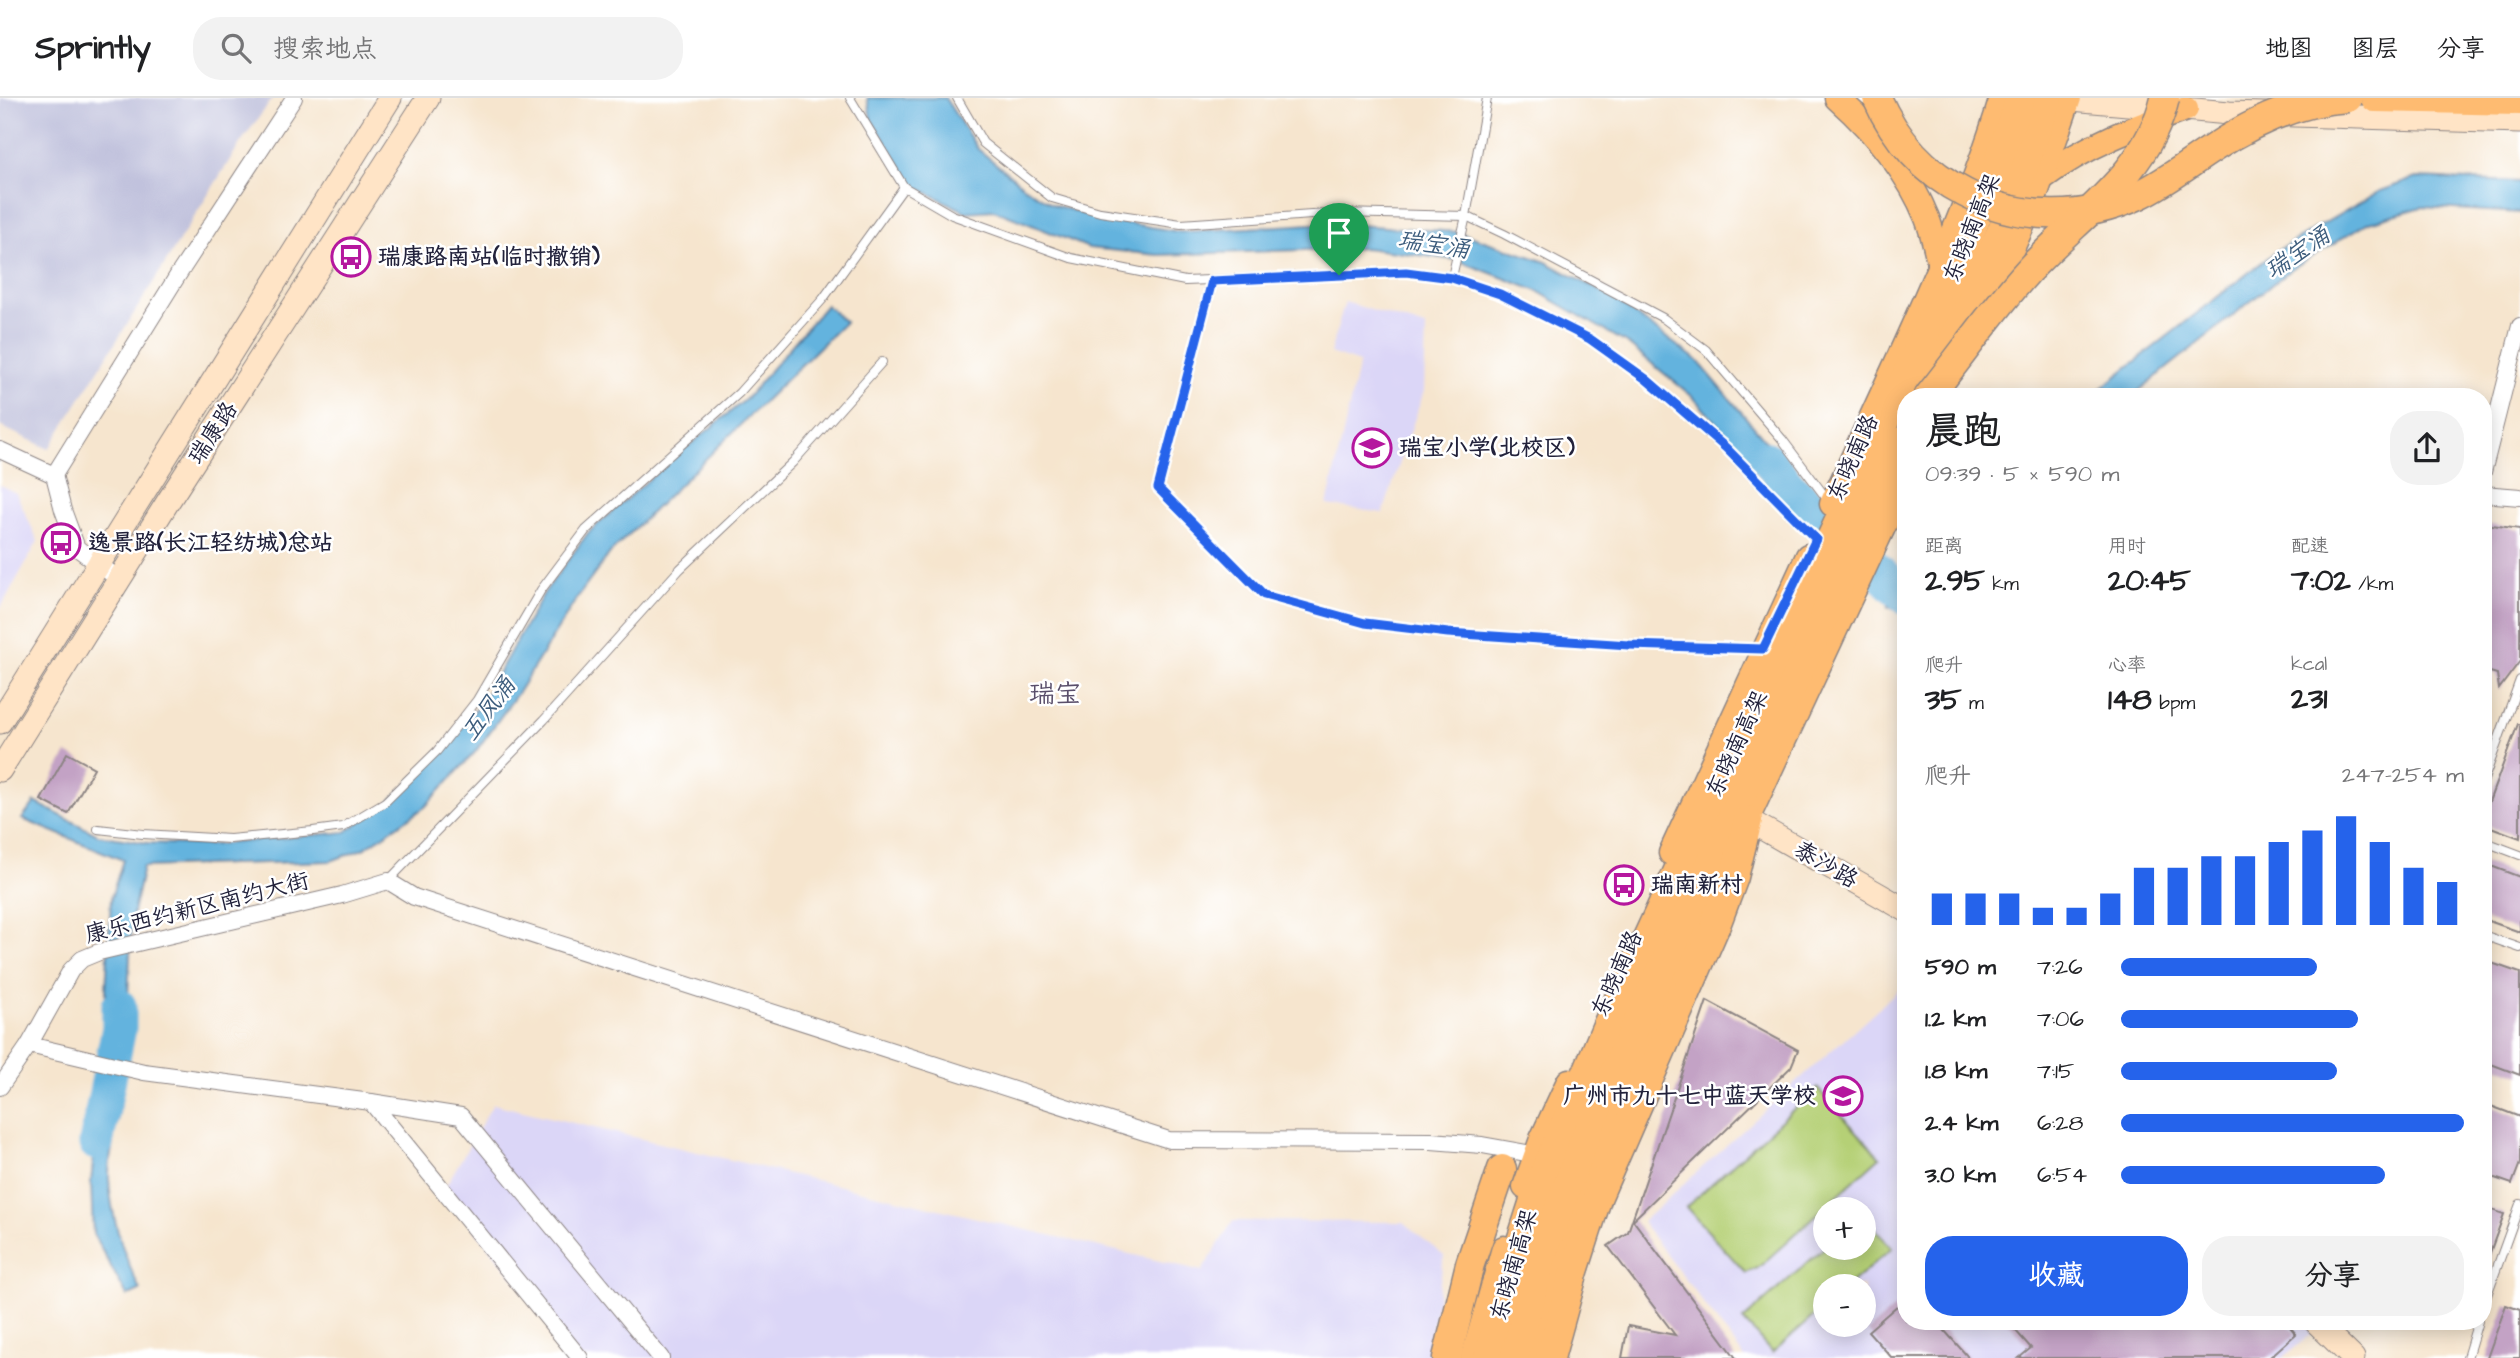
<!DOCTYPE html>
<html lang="zh">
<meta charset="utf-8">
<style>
body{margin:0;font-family:"Architects Daughter","LXGW WenKai TC",sans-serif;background:#f2f2f2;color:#202124;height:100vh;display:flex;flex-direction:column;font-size:26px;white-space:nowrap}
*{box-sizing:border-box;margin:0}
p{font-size:23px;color:#757577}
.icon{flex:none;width:38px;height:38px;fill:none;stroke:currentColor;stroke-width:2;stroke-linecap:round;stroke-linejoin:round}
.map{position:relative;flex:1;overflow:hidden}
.details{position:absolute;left:1897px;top:290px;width:595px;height:942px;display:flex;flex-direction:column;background:#fff;border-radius:28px;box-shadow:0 4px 18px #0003}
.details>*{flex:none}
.buttons{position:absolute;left:1813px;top:1099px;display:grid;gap:14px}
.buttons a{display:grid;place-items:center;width:63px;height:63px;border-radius:50%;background:#fff;box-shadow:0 4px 18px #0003;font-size:35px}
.pin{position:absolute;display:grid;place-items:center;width:60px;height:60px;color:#fff;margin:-72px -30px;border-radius:50% 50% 50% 0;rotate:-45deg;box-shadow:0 0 7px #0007}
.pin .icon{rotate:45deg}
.round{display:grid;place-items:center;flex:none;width:74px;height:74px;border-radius:28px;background:#f2f2f2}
.summary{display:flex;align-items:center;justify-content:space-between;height:119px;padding:0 28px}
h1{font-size:38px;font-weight:800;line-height:52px}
.figures{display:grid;grid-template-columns:repeat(3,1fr);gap:10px;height:119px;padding:7px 28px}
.figures div{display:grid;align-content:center}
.figures b{font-size:30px;font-weight:800}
.figures small{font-size:19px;font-weight:400}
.figures p{font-size:19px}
.chart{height:196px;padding:14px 28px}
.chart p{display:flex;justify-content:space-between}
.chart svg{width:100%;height:126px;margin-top:7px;stroke:#2563eb;stroke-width:6}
.primary-button{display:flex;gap:14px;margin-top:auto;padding:14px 28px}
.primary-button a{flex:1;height:80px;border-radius:28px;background:#2563eb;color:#fff;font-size:28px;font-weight:800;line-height:80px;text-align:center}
.primary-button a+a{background:#f2f2f2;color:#202124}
ul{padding:0 28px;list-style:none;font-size:23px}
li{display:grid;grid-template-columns:112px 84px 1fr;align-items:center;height:52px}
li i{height:18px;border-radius:9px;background:#2563eb}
header{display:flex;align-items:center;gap:42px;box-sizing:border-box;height:98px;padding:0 35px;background:#fff;border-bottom:2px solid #e0e0e0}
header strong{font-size:33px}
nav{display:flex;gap:38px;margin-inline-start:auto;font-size:24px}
.search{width:490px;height:63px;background:#f2f2f2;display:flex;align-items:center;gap:18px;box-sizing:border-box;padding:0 24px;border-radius:28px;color:#757577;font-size:26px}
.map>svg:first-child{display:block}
.built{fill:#dbd6f7;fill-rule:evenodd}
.industrial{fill:#c1c2dd}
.green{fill:#b5d076;stroke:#6c7958;stroke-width:2}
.water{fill:#63b3de;stroke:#426a8c;stroke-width:2}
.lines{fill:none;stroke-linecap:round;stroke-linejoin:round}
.river{stroke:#63b3de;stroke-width:35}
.building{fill:#c3a2c5}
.lane-casing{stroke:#8c8484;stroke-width:10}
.street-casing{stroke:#8c8484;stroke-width:18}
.secondary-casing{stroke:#8c8484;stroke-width:25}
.primary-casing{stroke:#8c8484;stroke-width:27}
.highway-casing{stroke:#8c8484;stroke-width:31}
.lane{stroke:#fff;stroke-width:8}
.street{stroke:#fff;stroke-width:16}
.secondary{stroke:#ffe4c6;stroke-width:23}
.primary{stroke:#febb71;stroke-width:24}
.highway{stroke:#febb71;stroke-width:28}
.highway-bridge-casing{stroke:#8c8484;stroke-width:31;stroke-linecap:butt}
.highway-bridge{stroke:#febb71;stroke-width:28}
.route-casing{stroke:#fff;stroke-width:14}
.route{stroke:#2563eb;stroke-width:9}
.labels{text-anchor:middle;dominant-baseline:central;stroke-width:5;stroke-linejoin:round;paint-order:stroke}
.street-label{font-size:23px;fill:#22223b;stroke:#fff}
.poi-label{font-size:23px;font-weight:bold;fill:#22223b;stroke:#fff;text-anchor:start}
.water-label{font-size:24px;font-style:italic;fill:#3c5c7c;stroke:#fff}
.quarter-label{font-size:26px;fill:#5a4f6b;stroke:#fff}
</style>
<header>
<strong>Sprintly</strong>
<div class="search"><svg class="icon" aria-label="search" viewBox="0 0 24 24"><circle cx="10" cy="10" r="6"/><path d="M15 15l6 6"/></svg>搜索地点</div>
<nav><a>地图</a><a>图层</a><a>分享</a></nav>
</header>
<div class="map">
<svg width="2520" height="1260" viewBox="0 0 2520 1260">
<rect width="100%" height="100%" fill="#fff"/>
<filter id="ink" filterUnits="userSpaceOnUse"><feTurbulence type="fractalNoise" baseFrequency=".0143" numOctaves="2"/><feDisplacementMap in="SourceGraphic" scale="14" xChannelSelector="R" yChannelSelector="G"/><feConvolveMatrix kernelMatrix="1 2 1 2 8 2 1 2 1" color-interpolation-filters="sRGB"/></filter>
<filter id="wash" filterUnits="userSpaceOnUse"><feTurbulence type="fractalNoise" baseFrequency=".00686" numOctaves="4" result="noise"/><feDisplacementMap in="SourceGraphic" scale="28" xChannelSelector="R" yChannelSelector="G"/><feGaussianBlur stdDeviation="1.57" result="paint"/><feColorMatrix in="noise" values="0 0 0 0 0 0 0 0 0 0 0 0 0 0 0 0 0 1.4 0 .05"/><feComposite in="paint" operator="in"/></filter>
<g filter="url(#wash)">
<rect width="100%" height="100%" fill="#f6e5ce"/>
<g class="built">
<path d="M1345,204l81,25 -2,64 -41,122 -56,-8 32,-142 -29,-10z"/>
<path d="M0,387l16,8 22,48 -38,68z"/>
<path d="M1906,885v338h396l11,12 -31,25h-537l-103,-136zM1825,1111h39v39h-39zM1825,1188h39v39h-39z"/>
<path d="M493,1006l709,167 31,-50 170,1 41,34 -16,102h-848l-137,-167z"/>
</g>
<path class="industrial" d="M0,0h273l-32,44 -192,307 -49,-23z"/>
<g class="green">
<path d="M1817,990l63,69 -122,111 -12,5 -60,-66z"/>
<path d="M1864,1118l28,32 -44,38h-23v20l-53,47 -29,-33 82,-73 39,1z"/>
</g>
<g class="water">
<path d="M867,0h78l33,51 48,39 26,16 45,14 84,14 147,-9 130,9 88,30 64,34 88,65 106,125 -12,22 -99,-111 -65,-53 -91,-53 -80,-31 -92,-12 -207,7 -69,-7 -95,-38 -28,2 -52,-26 -43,-67z"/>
<path d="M2416,80l104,4v31l-98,-6 -53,15 -78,47 -160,128h-41l185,-145 105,-61z"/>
<path d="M826,207l19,17 -235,231 -33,45 -58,93 -43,60 -51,56 -60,41 -34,13 -188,6 -11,50 -7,139 -22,-9 8,-149 12,-38 -101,-41 13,-17 63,33 50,8 62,2 135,-13 42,-28 51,-50 43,-51 63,-110 44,-60 83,-73 75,-61z"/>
<path d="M1900,481l6,3v31l-18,-6z"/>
<path d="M100,997l21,7c-4,23 -13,54 -12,77 2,39 14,75 31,111l-13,6 -34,-62 -2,-52z"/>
</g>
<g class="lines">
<g class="river">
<path d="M1767,361l23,28 116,110"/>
<path d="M96,1045l23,-115v-22"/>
</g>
</g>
<g id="blocks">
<g class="building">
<path d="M2485,426l35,5v132l-21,28 -2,-15 -14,-4z"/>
<path d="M2518,626h2v114l-37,-14v-6z"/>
<path d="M67,655l27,15 -26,46 -27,-14z"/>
<path d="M2483,765l37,14v55l-37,-13z"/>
<path d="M2483,862l37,13v102l-37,-14z"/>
<path d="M1707,903l91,49 -7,17 -158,153 103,138h-114l6,-32 47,9 -67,-89 20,-14z"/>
<path d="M2483,1005l37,14v46l-8,21 -29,-10z"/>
<path d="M2483,1109l21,7 -19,52 -2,-1z"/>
<path d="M1906,1200v23h30l33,37h-77l-24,-27z"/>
<path d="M2506,1207l14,5v48h-33z"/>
<path d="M2007,1223h278l11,13 -27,24h-250l12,-10z"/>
</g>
</g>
</g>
<g filter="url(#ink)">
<use href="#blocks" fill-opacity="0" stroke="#8c8484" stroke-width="2"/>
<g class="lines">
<g class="lane-casing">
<g id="lane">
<path d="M850,0l54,89"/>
<path d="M957,0l26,45 69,55 48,14 81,12 159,-11 126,3 38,18 159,84 43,32 76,89 48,64"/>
<path d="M1452,179l14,-61 21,-118"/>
<path d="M1212,182l-54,208 106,107 101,28 83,10 181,12 131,4"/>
<path d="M2483,684l37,-102"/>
<path d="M98,731l45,5 87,5 83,-8 30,-4 42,-25 52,-51 40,-51 64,-110 45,-60 153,-137 84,-94 81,-112 48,28 119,43 114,23 221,-9 46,5 48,17 90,45 56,40 80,69 90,91"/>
<path d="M2483,743l37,14"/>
<path d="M388,783l156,-161 136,-151 113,-107 89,-100"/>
<path d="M2483,837l37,13"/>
<path d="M2483,1208l37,-102"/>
<path d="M2467,1260l11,-37"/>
</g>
</g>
<g class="street-casing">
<g id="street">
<path d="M1945,295l8,4"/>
<path d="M0,352l54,25 9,35 14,38 43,32"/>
<path d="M2483,374l37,-146"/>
<path d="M54,377l124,-200 116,-177"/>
<path d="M2483,396l37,3"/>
<path d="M29,947l115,27 227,30"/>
<path d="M0,989l29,-42 42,-75 11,-11 17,-7 243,-57 46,-14 26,16 755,243 262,1 51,4 55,10"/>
<path d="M580,1260l-209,-256 90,14 200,242"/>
</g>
</g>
<g class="secondary-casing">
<g id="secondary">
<path d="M2060,0l169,15 291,9"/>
<path d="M0,624l390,-624"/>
<path d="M0,672l169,-270 259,-402"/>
<path d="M1748,722l158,90"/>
<path d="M2315,1223l38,37"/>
</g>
</g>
<g class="primary-casing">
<g id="primary">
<path d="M1837,0c37,33 71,73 90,120 6,15 9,31 13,47"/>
<path d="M2042,80c44,-33 93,-51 144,-69"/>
<path d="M1981,220l53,-119 35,-101"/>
<path d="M1832,406c60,-134 127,-265 170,-406"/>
<path d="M1671,755l137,-297"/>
<path d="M1525,1089l17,-48 27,-58"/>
<path d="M1473,1260l31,-110"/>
<path d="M1529,1260l37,-129 18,-51 89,-200 233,-500"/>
</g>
</g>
<g class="highway-casing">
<g id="highway">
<path d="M2375,0l145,3"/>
<path d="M1931,286l72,-157 45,-129"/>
<path d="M1447,1260l23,-94 32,-95"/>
<path d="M1488,1260l23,-86 28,-87 68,-160 353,-767 33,-81 27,-79"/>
<path d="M1514,1260l31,-112 44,-119 317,-688"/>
<path d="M1550,1260l24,-87 24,-75 118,-271 18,-48 14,-57"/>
</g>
</g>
<use href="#lane" class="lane"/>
<use href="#street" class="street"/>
<use href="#secondary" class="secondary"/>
<use href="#primary" class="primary"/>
<use href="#highway" class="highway"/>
<g class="highway-bridge-casing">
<g id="highway-bridge">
<path d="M1877,0c18,41 48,75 88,95 54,28 120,28 174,2 27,-13 51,-32 76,-48 41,-27 84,-46 133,-49"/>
<path d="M1928,299c33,-41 64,-86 100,-126 50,-55 119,-96 137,-173"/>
</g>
</g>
<use href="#highway-bridge" class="highway-bridge"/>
</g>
</g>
<g class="lines" filter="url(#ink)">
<g class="route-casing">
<path id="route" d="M1406,174l46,6 48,16 90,45 56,40 80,69 90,91 -53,110 -134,-4 -181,-12 -83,-10 -101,-28 -106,-107 54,-207z"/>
</g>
<use href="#route" class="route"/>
</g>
<defs>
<g id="bus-ring" transform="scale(2.0125)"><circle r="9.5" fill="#fff" stroke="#b5179e" stroke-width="1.5"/><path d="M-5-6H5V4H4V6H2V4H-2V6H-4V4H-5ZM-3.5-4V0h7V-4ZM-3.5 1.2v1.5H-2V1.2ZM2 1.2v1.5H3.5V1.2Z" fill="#b5179e"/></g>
<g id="school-ring" transform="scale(2.0125)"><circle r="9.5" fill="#fff" stroke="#b5179e" stroke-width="1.5"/><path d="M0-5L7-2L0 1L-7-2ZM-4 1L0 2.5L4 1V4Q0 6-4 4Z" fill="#b5179e"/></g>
</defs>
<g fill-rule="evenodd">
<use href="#bus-ring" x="351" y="159"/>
<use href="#school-ring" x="1372" y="350"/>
<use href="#bus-ring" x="61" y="445"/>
<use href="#bus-ring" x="1624" y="787"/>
<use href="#school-ring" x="1843" y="998"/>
</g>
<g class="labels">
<g class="street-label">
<text transform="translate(1972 130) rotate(-68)">东晓南高架</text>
<text transform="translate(213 335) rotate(-57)">瑞康路</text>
<text transform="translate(1853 360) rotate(-66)">东晓南路</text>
<text transform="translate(1737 646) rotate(-65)">东晓南高架</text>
<text transform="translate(1826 767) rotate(30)">泰沙路</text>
<text transform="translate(197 810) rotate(-14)">康乐西约新区南约大街</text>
<text transform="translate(1617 876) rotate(-66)">东晓南路</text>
<text transform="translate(1514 1167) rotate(-74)">东晓南高架</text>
</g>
<g class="poi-label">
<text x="378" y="159">瑞康路南站(临时撤销)</text>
<text x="1399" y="350">瑞宝小学(北校区)</text>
<text x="88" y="445">逸景路(长江轻纺城)总站</text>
<text x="1651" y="787">瑞南新村</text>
<text x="1816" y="998" text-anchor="end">广州市九十七中蓝天学校</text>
</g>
<g class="water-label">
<text transform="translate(1434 147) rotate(9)">瑞宝涌</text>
<text transform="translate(2298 155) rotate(-34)">瑞宝涌</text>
<text transform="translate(489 611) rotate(-53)">五凤涌</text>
</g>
<g class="quarter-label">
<text x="1055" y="596">瑞宝</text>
</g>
</g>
</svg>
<div class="buttons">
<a>+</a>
<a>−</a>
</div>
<div class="pin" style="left:1339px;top:177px;background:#1e9e55"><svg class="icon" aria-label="arrive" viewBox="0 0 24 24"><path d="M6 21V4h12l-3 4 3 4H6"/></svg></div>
<section class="details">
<div class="summary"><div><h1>晨跑</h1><p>09:39 · 5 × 590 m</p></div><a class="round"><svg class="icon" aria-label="share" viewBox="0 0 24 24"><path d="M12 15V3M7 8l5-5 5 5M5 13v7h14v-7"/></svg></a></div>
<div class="figures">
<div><p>距离</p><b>2.95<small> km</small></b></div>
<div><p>用时</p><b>20:45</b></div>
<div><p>配速</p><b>7:02<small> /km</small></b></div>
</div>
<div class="figures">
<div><p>爬升</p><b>35<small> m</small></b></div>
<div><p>心率</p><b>148<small> bpm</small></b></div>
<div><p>kcal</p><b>231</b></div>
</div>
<div class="chart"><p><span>爬升</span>247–254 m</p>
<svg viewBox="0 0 160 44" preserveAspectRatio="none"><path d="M5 44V33M15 44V33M25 44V33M35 44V38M45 44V38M55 44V33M65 44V24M75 44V24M85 44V20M95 44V20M105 44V15M115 44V11M125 44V6M135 44V15M145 44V24M155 44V29"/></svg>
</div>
<ul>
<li><b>590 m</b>7:26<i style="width:57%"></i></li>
<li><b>1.2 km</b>7:06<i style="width:69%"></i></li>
<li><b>1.8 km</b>7:15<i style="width:63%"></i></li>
<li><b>2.4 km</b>6:28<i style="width:100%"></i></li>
<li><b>3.0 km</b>6:54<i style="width:77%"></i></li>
</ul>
<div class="primary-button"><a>收藏</a><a>分享</a></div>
</section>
</div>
